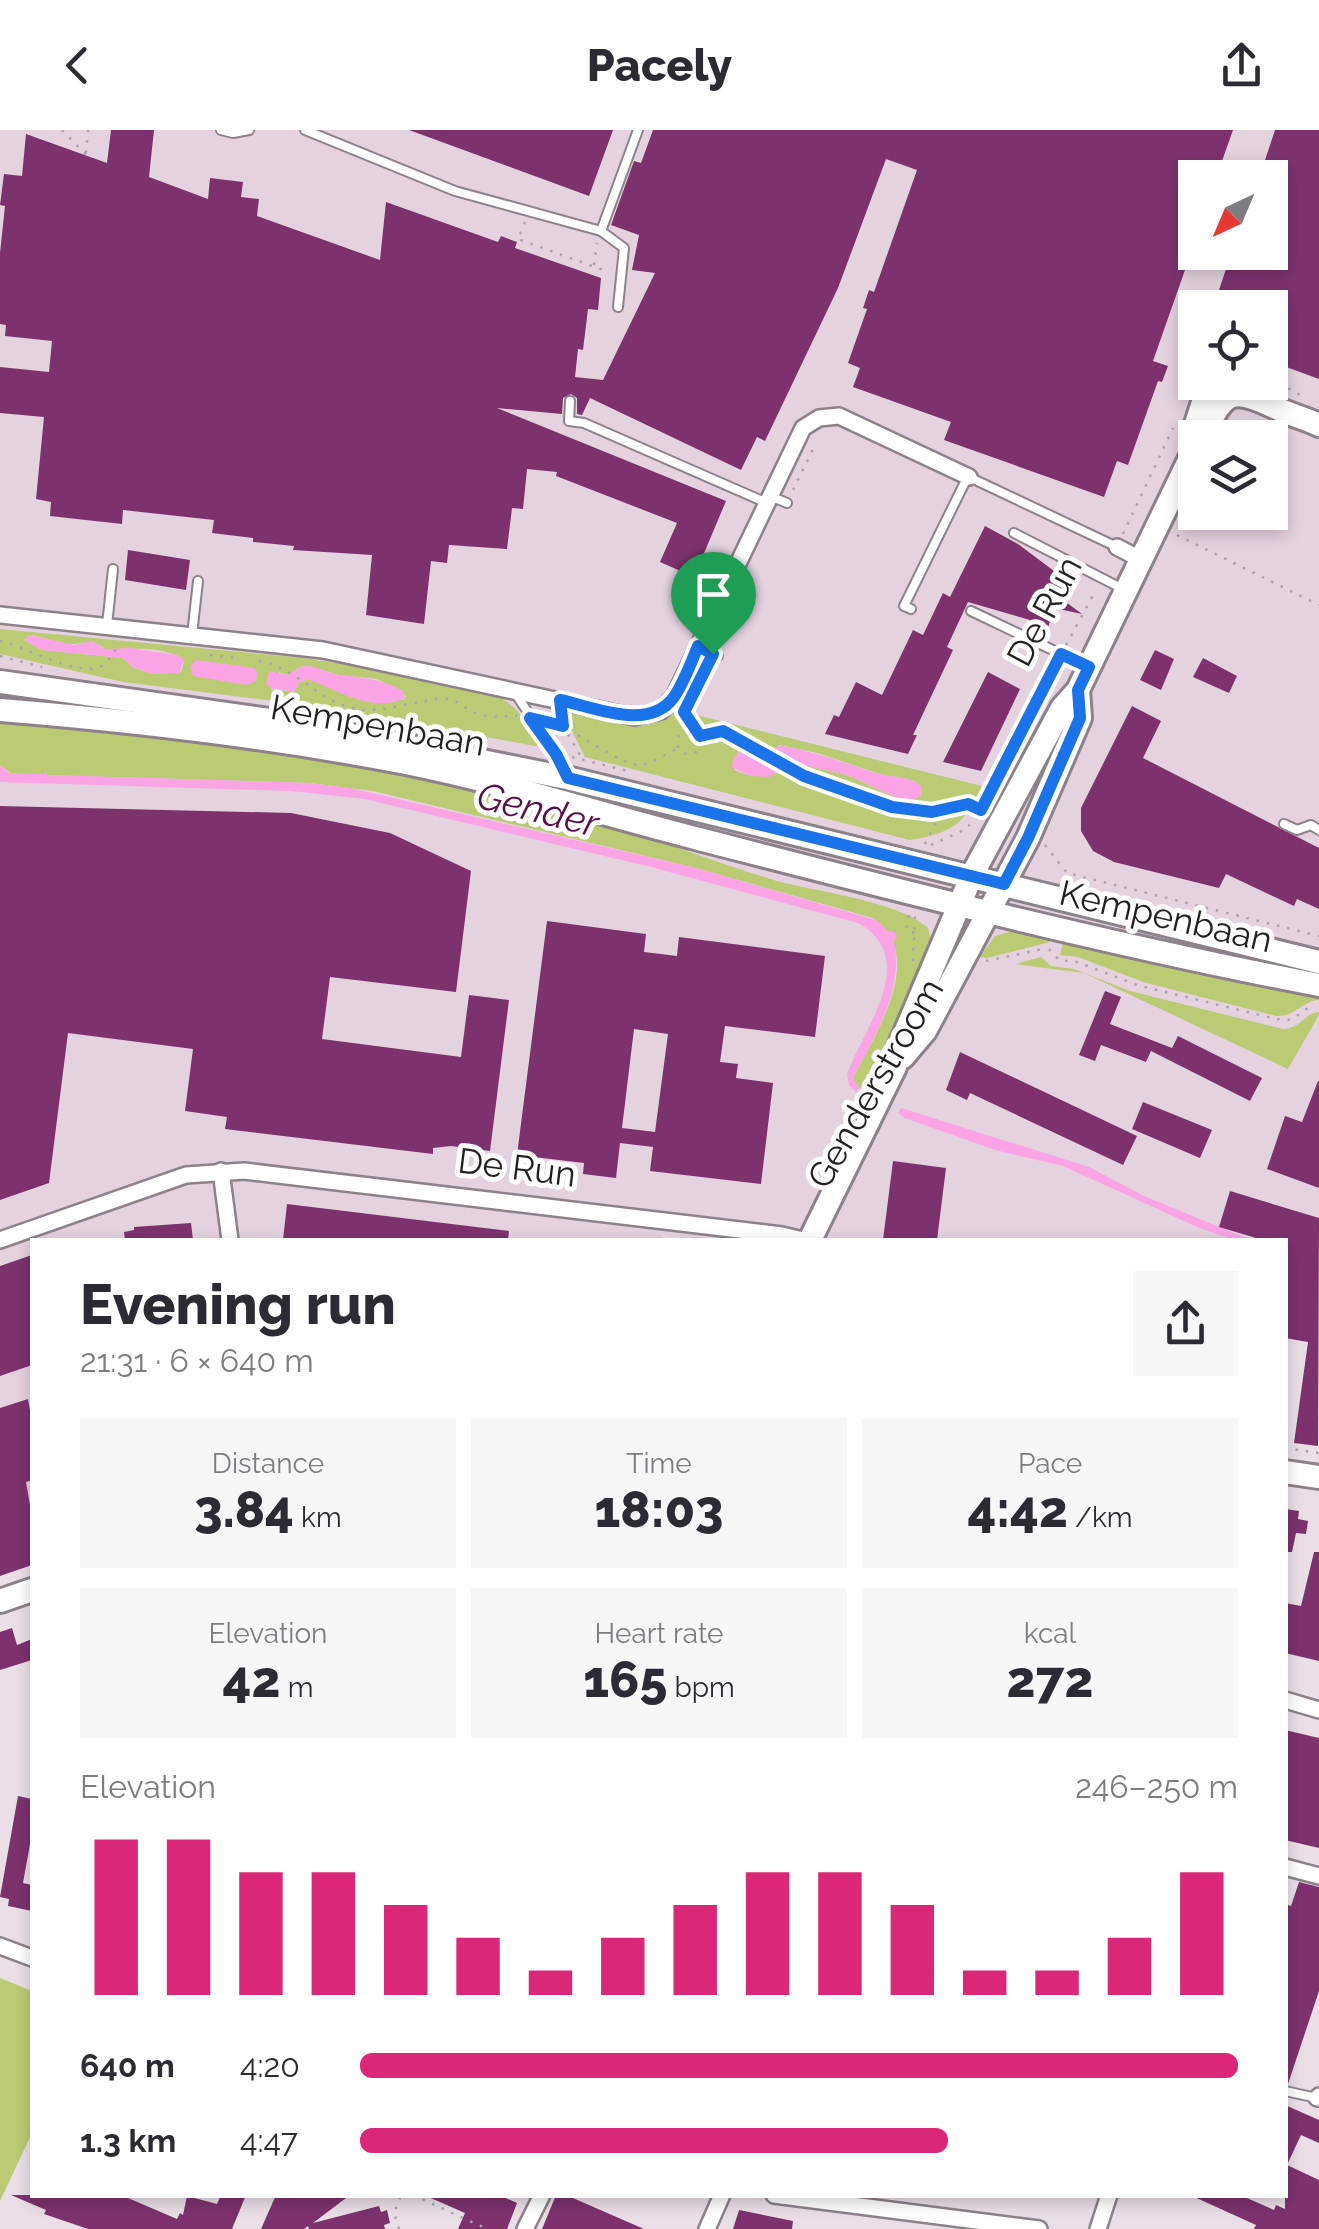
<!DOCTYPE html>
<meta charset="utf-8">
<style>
body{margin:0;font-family:Raleway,sans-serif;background:#f7f7f7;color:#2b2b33;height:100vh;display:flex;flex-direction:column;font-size:38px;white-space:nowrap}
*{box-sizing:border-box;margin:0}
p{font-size:32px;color:#7c7c81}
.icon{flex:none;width:55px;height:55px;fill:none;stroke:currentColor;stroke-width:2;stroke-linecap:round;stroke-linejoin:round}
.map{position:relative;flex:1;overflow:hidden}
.panel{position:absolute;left:30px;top:1108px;width:1258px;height:960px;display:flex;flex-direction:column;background:#fff;border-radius:0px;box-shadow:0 5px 15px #0003}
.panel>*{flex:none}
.needle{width:65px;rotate:224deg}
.fabs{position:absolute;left:1178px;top:30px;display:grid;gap:20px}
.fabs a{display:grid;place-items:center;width:110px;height:110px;border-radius:0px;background:#fff;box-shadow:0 5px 15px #0003;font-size:50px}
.pin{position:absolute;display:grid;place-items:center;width:85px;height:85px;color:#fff;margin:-102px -42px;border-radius:50% 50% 50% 0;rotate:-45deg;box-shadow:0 0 10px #0007}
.pin .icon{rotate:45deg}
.round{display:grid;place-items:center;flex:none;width:105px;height:105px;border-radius:0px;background:#f7f7f7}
.headline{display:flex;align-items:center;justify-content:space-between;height:170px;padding:0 50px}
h1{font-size:55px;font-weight:800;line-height:75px}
.metrics{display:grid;grid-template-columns:repeat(3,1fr);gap:15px;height:170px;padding:10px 50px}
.metrics div{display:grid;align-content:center;border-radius:0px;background:#f7f7f7;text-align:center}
.metrics b{font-size:50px;font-weight:800}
.metrics small{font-size:28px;font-weight:400}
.metrics p{font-size:28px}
.chart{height:280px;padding:20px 50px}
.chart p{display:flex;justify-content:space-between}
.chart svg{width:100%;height:180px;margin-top:10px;stroke:#db2777;stroke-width:6}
ul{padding:0 50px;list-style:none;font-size:32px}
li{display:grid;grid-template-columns:160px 120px 1fr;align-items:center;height:75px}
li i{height:25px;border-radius:12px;background:#db2777}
header{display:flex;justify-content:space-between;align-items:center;height:130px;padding:0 50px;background:#fff;font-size:45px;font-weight:800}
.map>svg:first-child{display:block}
.built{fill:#e4d2df;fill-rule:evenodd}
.green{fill:#bbcb74;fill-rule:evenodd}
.water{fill:#faa4e5}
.building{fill:#7d326e;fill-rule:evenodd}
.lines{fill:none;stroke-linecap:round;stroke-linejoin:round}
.lane-casing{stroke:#8c8289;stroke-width:12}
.street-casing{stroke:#8c8289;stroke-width:20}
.secondary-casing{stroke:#8c8289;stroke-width:28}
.path{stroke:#aba3a9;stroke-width:2.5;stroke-dasharray:2.5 8;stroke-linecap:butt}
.lane{stroke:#fff;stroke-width:8}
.street{stroke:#fff;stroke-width:15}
.secondary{stroke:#fff;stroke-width:22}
.route-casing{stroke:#fff;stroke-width:20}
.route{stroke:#1a73e8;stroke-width:12}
.labels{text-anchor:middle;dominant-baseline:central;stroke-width:10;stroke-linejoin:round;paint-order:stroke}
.street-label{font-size:35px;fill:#231f21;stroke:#fff}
.water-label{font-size:38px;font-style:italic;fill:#590f4d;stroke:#fff}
</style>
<header><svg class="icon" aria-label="back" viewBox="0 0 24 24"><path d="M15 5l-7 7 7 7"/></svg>Pacely<svg class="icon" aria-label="share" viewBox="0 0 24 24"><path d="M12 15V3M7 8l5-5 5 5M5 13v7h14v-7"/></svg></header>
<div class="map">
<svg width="1319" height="2099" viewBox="0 0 1319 2099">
<rect width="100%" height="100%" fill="#eadfe7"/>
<path class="built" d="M0,0h1319v1142l-34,-9v-23h-583l-39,-5 -1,5h-630v325l-32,10zM1195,48h75v74h-75zM1195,178h75v74h-75zM1195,308h75v74h-75z"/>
<g class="green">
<path d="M0,499l304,29 75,12 110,23c29,10 37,29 52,54l-212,-39 -206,-26 -123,-28zM32,505c12,3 29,10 42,9 14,-1 19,-5 31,5 24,1 62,-5 79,13l-3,10 -28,2 -19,-6 -12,-10 -80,-8 -18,-10zM309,536l30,9 38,4 29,17 -2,4 -97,-21 -8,4 -5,9 -23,-3 8,-17 9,3 12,-8z"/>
<path d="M676,580l306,76c-18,39 -30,47 -72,54l-325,-83 -21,-42 3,-4c35,9 79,29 109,-1zM779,615l38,8 63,21 35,7 7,14 -10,5h-10l-55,-25 -60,-14 -10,12 -27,3 -16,-6 8,-19 26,10z"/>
<path d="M0,590c158,16 317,34 473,66 104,22 203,64 304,95 41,11 121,20 151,47l5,22 -6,21 -67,118 -7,-11c22,-43 75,-123 20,-160l-177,-50 -323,-77 -63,-8 -298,-9 -12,-9z"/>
<path d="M1016,800l35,8 -1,4 -63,16 -7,-1 15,-21z"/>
<path d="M1063,812l256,52v6c-17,1 -24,17 -43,16l-133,-34 -65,-25 -18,-2z"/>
<path d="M1041,827l10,9 23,3 56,22 153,38c19,-1 21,-16 36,-17v3l-31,54 -204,-96 -69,-9z"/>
<path d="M0,1848l32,13v142l-32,68z"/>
</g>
<g class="water">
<path d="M28,505l47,10 17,-4 13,8 26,-1 47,7 6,5 -5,13 -26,1 -19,-6 -12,-10 -80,-8 -17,-9z"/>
<path d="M197,530l57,8 3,4 -1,9 -10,4 -53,-9 -3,-10z"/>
<path d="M309,536c11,2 21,8 32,9 23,3 41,4 62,16l2,7c-31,16 -68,-8 -98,-19l-8,4 -5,9 -23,-4 -5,-5 3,-12 19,4 12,-8z"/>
<path d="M783,616c32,6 61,17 93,27 16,5 33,2 45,13l1,9 -10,5h-10l-55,-25 -60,-14 -17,16 -20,-1 -18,-9 1,-9 6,-6h10l20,9 7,-14z"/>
<path d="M0,635l9,8 35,1 1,-3 3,4 262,8 40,5 346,80 180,52 12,11 7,1 2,8h-3c10,50 -19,95 -41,138l7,11 -2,5 -9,-9 -2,-11c17,-46 74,-116 11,-151l-207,-56 -286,-68 -74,-8 -291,-9z"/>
<path d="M901,978l188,59 55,29 107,44h-18l-36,-13 -134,-61 -68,-16 -90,-32 -7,-5z"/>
</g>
<g class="building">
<path d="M111,0h43l-5,47 59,22 2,-21 33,4 -2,15 18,2 -2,17 123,44 6,-58 112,40 3,-6 16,6 -2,6 86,30 -3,32 -10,-1 -5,41 -5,-1 -3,28 28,3 52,-107 -23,-3 7,-35 -28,-10 23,-64 7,2 12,-33h580l-17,48h-21v74h75v-74h-11l16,-48h44v249l-49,-18v-53h-57l14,-42 -36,-13 -38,108 15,5 -6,16 -4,-1 -30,84 -11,-4 -13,36 -160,-57 7,-18 -98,-35 7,-19 -12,-5 19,-54 -4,-1 6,-18 5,2 43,-122 -31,-11 -48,129 -73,153 -8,-4 -16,33 -151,-72 -8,17 -5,-1v-16l-6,-4 -8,4 -1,16 -65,-6 229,93 -32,76 -34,-15 17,-39 -121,-47 1,-4 -30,-3 -4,40 -11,-1 -5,41 -58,-4 -2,18 -16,-2 -7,63 -58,-9 6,-60 -79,-5 1,-4 -41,-4v-4l-41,-5 2,-13 -91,-10 -1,14 -72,-8 1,-14 -15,-3 8,-82 -44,-4v-46l49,5 3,-31 -47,-5 1,-11 -6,-1v-71l5,-47 -5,-1 4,-31 18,2 4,-42 81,29z"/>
<path d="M409,0h204l-24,66z"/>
<path d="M985,396l33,18 36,27 4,-7 17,11 -16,22 23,17 -28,-6 -8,26 -18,-5 2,-9 -62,-18 -21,45 6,3 -40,85h4l-9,19 -83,-20 9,-19 5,2 17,-35 26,13 31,-65 10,5 20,-42 7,4z"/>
<path d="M128,420l62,10 -4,30 -61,-10z"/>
<path d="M1155,520l19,9 -13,31 -21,-10z"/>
<path d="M1203,528l34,18 -8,17 -36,-16z"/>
<path d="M988,542l32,17 -39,82 -38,-9z"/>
<path d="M1132,576l29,15 -18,37 176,90v61l-22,-10 -3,7 -68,-32 -7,14 -105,-26 -21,-11 -12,-20v-23z"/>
<path d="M0,676l291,7 99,20 81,38 -15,121 -126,-15 -8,62 139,18 8,-62 40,5 -19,151 -39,-5 -18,2v6l-208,-25 2,-12 -42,-6 8,-62 -125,-16 -19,150 -49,17z"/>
<path d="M547,791l99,13 -2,18 33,4 2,-19 146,19 -10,81 -90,-11 -5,36 18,2 -2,14 37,5 -12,101 -111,-13 3,-24 -33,-4 -4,35 -33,-4 1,-11 -67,-8zM634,899l34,5 -13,98 -33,-4z"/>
<path d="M1105,861l16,6 -11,27 62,24 6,-12 84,42 -12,23 -99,-50 -5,11 -45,-17 -6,16 -16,-6z"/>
<path d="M960,922l177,84 -14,29 -153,-72 -3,7 -21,-10z"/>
<path d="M1318,951l1,1v106l-52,-19 18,-53 17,6z"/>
<path d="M1143,972l69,28 -12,28 -68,-29z"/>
<path d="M893,1031l53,7 -9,72h-54z"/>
<path d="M1230,1061l89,27 -1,228 -24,-3 14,-101 -23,-4v-98h-22l-44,-13z"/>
<path d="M287,1074l222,27 -1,9h-225z"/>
<path d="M191,1093l2,17h-68l-1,-8 10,-2v-3z"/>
<path d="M32,1125v110l-32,11v-110z"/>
<path d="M28,1269l4,23v58l-6,2 6,35v48l-32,11v-168z"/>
<path d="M1285,1379l14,2 -1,8 10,2 -2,13 -10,-1 -4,19h-7z"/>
<path d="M1314,1422h5v109l-34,-8v-50l16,3z"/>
<path d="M12,1498l5,17 15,-6v21l-32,10v-38z"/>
<path d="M1285,1600l34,8v110l-34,-8z"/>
<path d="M18,1666l14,3v34l-9,50 9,2v26l-24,-5 1,-7 -9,-2z"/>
<path d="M1299,1752l20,5v104l-31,93h-3v-180l6,2z"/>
<path d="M1285,1975l34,15v23l-18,-8 -14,30 32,15v49h-65l2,-4 -66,-30h50l34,15 2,-5 9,4z"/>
<path d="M11,2065h110l56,24 3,-6 3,2 4,-19 30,8 4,-9h25l-14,34h-144l-44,-15 2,-4z"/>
<path d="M276,2065h74l-37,28 66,-17 2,6 6,-2 3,13 -6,2 1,4h-76l-1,-3 -4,3h-43z"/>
<path d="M424,2065h75l18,8 -10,26h-49l7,-16z"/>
<path d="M556,2065h10l78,34h-102z"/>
<path d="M739,2080l54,11 -1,8h-59z"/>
</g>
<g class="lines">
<g class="lane-casing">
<g id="lane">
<path d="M221,0l12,3 16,-3"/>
<path d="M305,0l150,61 146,40 23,17 -6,59"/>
<path d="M601,101l37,-101"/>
<path d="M570,271l-1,20 15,2 183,80"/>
<path d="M969,347l148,70"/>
<path d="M770,366l17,7"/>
<path d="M1014,403l107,55"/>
<path d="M719,474l21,11"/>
<path d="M911,479l-7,-3 63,-128"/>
<path d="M971,481l113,54"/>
<path d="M107,495l6,-56"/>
<path d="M192,505l6,-54"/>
<path d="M698,516l20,10"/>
<path d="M515,563l41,61 9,20"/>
<path d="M1284,694l13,6 14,-5 8,5"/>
<path d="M1285,1961l32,7"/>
</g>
</g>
<g class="street-casing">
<g id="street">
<path d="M1117,417l23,12"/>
<path d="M0,485l323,35 311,67 27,-6 13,-14 129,-269 16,-10 20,-2 130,61"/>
<path d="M221,1041l9,69"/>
<path d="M0,1110l186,-65 58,-4 538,64 21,5"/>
<path d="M1285,1570l34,10"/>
<path d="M1285,1737l34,9"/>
<path d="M0,1816l32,12"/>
<path d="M1317,1968l2,-2"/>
<path d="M774,2065l265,34"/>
<path d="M525,2099l17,-34"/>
<path d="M707,2099l15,-34"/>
<path d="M1098,2099l11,-34"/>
</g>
</g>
<g class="secondary-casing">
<g id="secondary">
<path d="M1195,297l10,-31 9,-14"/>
<path d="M1202,308c24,-51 29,-51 79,-28 13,6 26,9 38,15"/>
<path d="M0,552l291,41 276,55 752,184"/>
<path d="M0,580c136,11 272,27 406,53 99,20 195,51 293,76 205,53 412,106 620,146"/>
<path d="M903,927l22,-26 103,-193 52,-120 -2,-28"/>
<path d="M810,1110l85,-173 4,-20 73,-172 90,-167 16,-18 117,-242"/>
<path d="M1285,1342l34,5"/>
<path d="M0,1471l32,-11"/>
</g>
</g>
<g class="path">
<path d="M62,0l24,25"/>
<path d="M86,23l2,-23"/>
<path d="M525,92l-7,17 88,32"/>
<path d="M594,135l3,-22"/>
<path d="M1270,248l30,17"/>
<path d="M793,360l23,-47"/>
<path d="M1123,404l50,-106"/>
<path d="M1177,405l142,70"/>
<path d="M701,432l16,8"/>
<path d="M0,511c22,4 82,39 103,24 6,-4 11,-14 16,-20"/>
<path d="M1066,515l30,-55"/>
<path d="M210,525l26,3"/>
<path d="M0,526l42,11"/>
<path d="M259,531c35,5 56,37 90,46 33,9 61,-7 94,-8 14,-1 22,11 35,15 13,4 26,2 39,2"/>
<path d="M684,582l12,20"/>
<path d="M550,591c22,8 76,47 92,44 11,-2 26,-12 36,-17"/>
<path d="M563,595l18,32"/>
<circle cx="689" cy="612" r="12"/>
<path d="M699,606l24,-5 82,45 87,31 40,5 36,-8 14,6"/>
<path d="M572,627l60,15"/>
<path d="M925,714l13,-26 -5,-5"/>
<path d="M931,715l33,-15 16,-15 74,-151"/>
<path d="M1045,715l22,28 252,63"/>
<path d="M909,785l-3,14 15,8"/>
<path d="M1049,819l10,11 18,2 60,23 139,34 15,1 21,-15"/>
<path d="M913,831l2,-46"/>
<path d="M986,831l61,-13"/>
<path d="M1285,1318l34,5"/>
<path d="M413,2065l74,34"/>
<path d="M399,2099l-5,-16 7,-18"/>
</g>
<use href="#lane" class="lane"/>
<use href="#street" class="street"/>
<use href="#secondary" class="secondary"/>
</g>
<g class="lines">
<g class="route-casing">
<path id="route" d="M698,516l15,8 -29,58 16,24 23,-5 81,45 88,31 40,5 36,-8 13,6 80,-156 28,13 -11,23 2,28 -52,120 -24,46 -436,-106 -12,-24 -26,-36 33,8 -3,-26c34,7 89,32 114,-3 10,-15 17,-34 24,-51z"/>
</g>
<use href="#route" class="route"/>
</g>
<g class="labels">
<g class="street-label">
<text transform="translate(1044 481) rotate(-62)">De Run</text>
<text transform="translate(378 595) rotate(10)">Kempenbaan</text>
<text transform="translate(1166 786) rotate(13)">Kempenbaan</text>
<text transform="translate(875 953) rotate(-60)">Genderstroom</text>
<text transform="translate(517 1037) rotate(7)">De Run</text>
</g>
<g class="water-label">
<text transform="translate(538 679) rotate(14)">Gender</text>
</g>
</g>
</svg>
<div class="fabs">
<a><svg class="needle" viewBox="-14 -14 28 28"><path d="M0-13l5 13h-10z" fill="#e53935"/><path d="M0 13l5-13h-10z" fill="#7c7c81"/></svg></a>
<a><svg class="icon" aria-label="locate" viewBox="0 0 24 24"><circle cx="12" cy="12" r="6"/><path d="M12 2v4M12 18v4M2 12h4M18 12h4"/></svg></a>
<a><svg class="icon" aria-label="layers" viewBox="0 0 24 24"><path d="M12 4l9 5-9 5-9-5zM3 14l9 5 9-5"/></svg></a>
</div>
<div class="pin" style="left:713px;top:524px;background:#1e9e55"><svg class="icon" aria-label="arrive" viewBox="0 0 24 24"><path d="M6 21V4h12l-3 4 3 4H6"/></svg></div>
<section class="panel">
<div class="headline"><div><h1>Evening run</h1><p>21:31 · 6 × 640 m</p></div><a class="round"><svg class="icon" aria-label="share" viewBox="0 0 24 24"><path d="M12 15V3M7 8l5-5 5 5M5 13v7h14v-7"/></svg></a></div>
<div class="metrics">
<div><p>Distance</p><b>3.84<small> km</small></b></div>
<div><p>Time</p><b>18:03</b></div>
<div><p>Pace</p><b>4:42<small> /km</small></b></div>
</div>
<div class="metrics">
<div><p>Elevation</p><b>42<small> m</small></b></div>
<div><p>Heart rate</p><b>165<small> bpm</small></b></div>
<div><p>kcal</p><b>272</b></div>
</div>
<div class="chart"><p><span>Elevation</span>246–250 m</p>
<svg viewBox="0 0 160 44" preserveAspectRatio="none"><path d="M5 44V6M15 44V6M25 44V14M35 44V14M45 44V22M55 44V30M65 44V38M75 44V30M85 44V22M95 44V14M105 44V14M115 44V22M125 44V38M135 44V38M145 44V30M155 44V14"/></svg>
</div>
<ul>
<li><b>640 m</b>4:20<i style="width:100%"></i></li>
<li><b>1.3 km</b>4:47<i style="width:67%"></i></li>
</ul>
</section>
</div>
